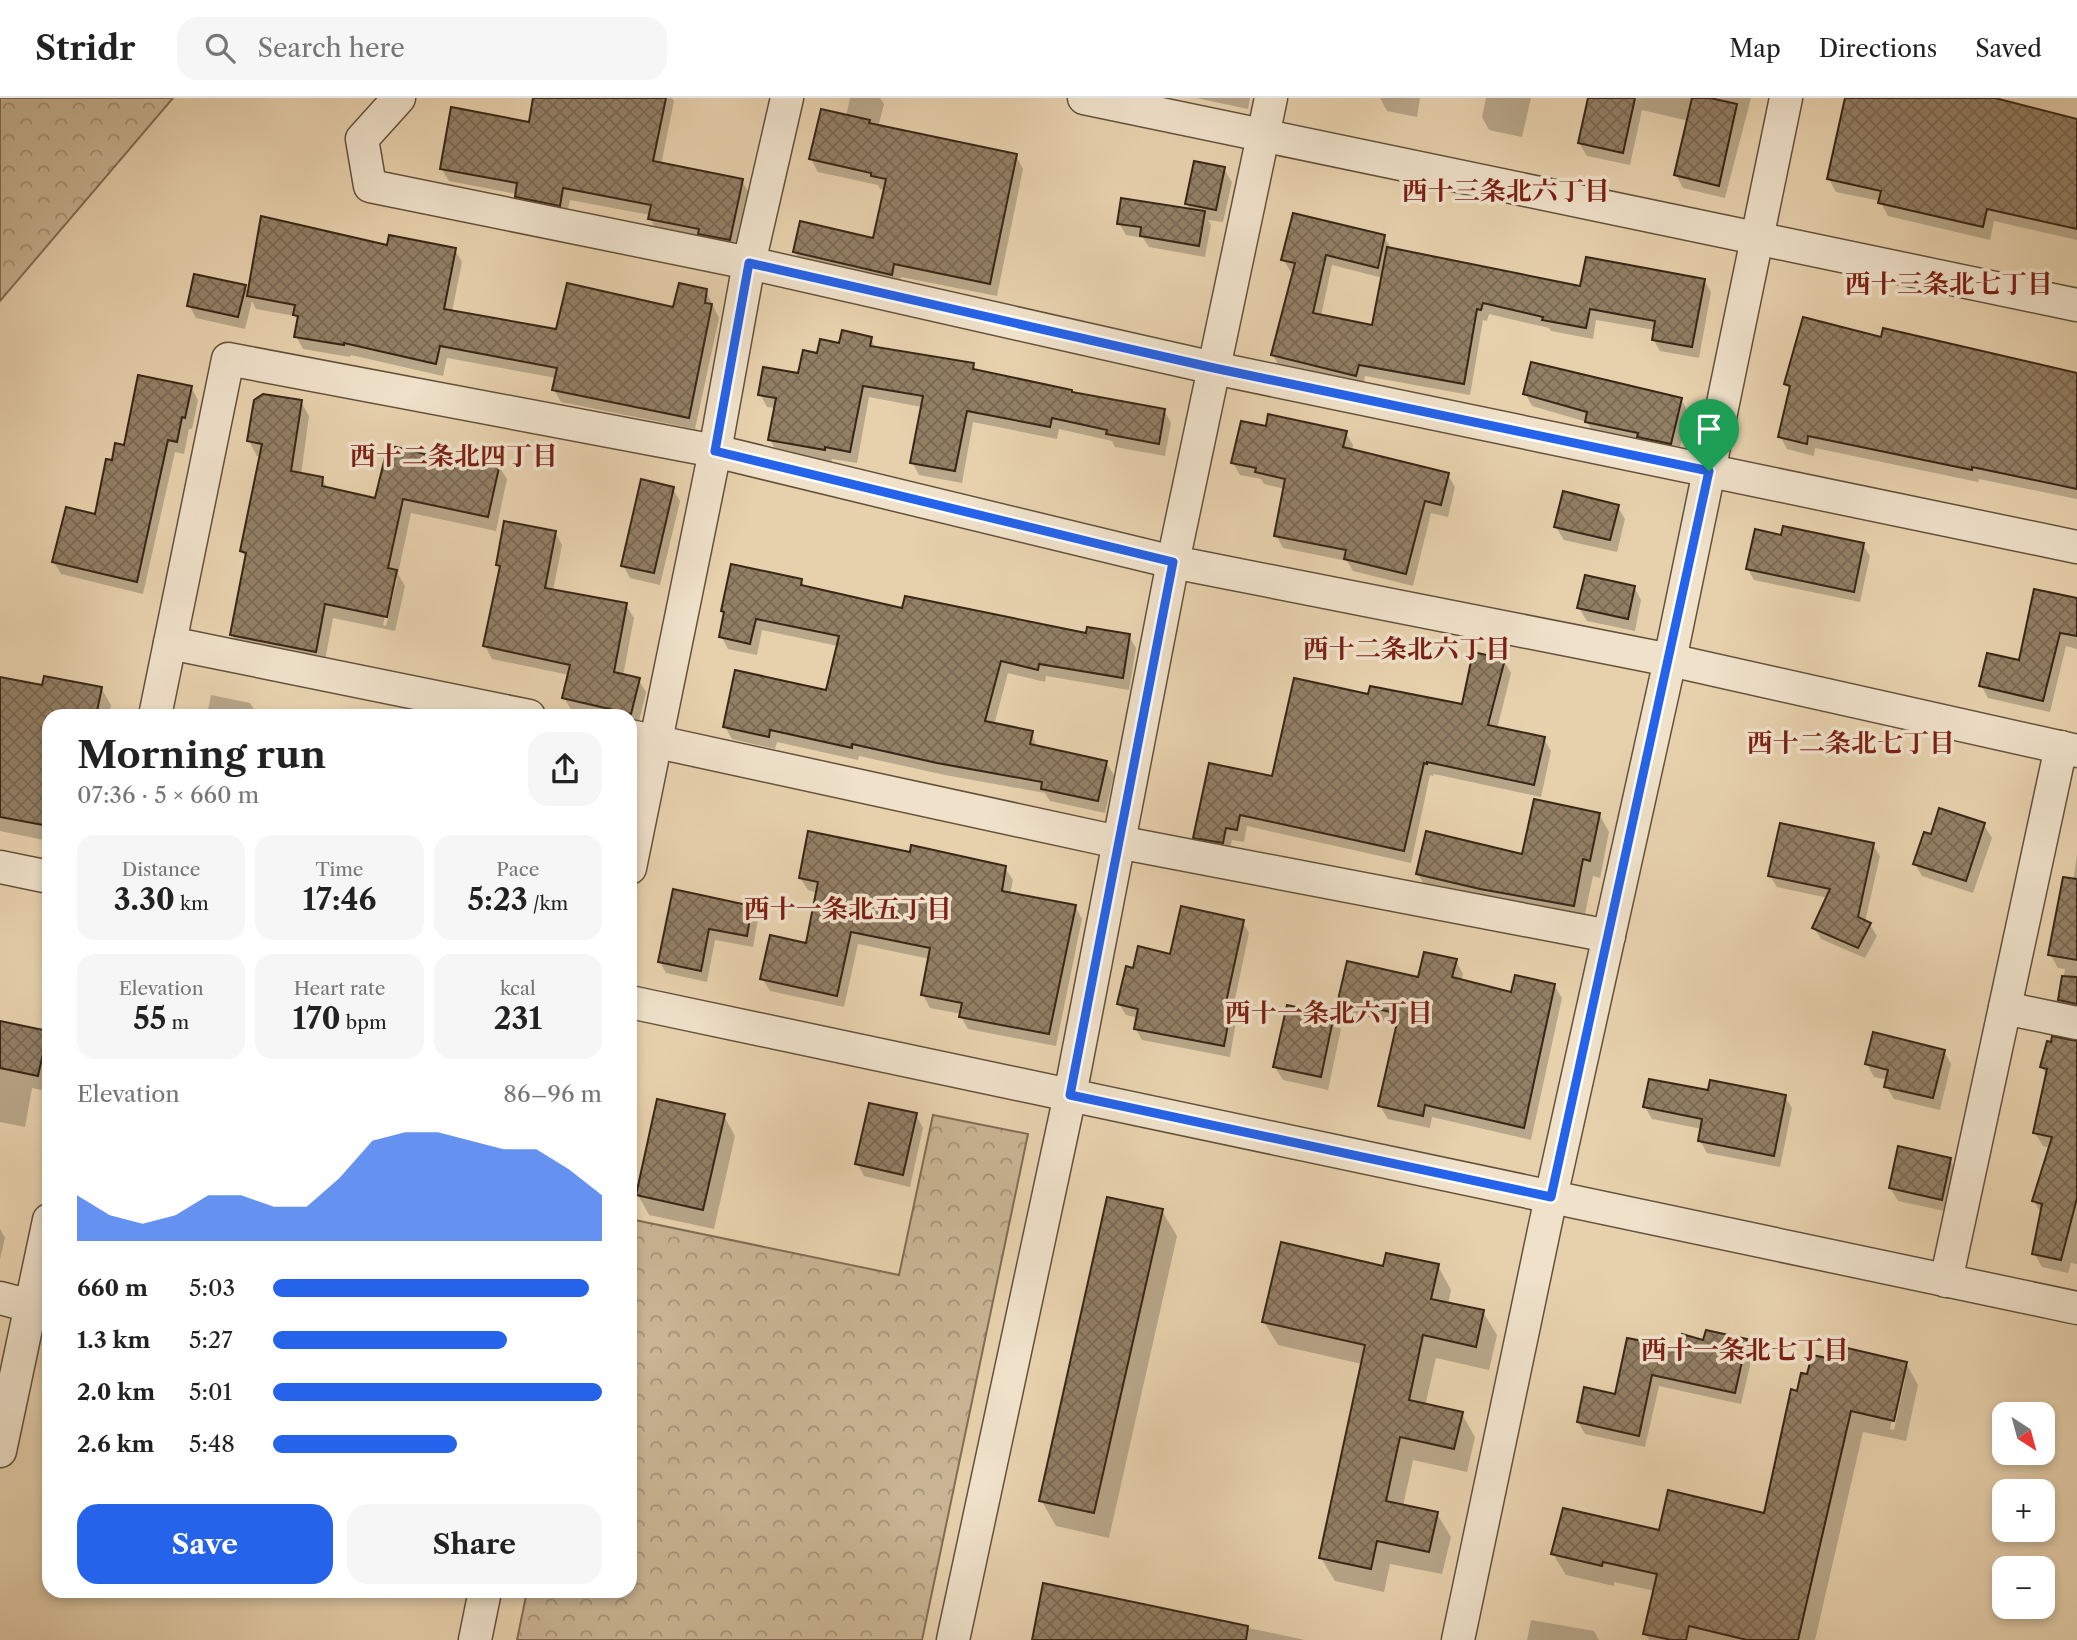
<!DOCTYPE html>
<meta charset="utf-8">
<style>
body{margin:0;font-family:"Libre Caslon Text","Noto Serif JP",serif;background:#f6f6f6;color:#222;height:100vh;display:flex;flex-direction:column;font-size:26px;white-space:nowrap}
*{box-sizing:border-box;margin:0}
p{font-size:23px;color:#767676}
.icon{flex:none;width:38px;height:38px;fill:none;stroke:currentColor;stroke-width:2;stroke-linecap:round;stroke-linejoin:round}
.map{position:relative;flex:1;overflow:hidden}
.sheet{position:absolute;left:42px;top:611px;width:595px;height:889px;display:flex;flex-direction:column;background:#fff;border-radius:21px;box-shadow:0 4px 10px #0003}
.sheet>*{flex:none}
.needle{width:46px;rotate:144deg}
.buttons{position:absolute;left:1992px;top:1304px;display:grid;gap:14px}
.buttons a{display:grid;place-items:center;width:63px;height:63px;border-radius:14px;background:#fff;box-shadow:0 4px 10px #0003;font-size:35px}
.pin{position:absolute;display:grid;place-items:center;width:60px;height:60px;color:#fff;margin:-72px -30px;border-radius:50% 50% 50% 0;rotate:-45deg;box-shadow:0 0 7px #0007}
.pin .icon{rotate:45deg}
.round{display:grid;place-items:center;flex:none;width:74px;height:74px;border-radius:21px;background:#f6f6f6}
.head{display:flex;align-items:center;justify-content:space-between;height:119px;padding:0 35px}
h1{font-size:38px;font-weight:800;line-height:52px}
.stats{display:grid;grid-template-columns:repeat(3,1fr);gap:10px;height:119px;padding:7px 35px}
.stats div{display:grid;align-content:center;border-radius:18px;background:#f6f6f6;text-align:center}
.stats b{font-size:30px;font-weight:800}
.stats small{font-size:19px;font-weight:400}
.stats p{font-size:19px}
.chart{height:196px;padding:14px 35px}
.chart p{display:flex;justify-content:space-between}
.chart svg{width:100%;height:126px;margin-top:7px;fill:#2563eb;opacity:.7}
.button{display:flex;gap:14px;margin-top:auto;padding:14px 35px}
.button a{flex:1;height:80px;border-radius:21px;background:#2563eb;color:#fff;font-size:28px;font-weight:800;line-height:80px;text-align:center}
.button a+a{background:#f6f6f6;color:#222}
ul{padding:0 35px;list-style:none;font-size:23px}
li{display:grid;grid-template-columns:112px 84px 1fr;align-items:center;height:52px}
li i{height:18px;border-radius:9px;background:#2563eb}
header{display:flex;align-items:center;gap:42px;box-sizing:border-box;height:98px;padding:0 35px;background:#fff;border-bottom:2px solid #e0e0e0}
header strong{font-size:33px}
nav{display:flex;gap:38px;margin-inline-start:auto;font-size:24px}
.search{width:490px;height:63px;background:#f6f6f6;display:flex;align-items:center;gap:18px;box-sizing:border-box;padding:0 24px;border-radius:21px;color:#767676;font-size:26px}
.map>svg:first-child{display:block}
.forest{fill:url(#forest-crowns);stroke:#806d54;stroke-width:2}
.shadow{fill:#0003;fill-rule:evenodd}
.building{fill:url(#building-cross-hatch);stroke:#382616;stroke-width:2}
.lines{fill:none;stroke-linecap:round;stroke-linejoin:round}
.street-casing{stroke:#64513c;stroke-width:35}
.street{stroke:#efe1ca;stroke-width:32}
.route-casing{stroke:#fff;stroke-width:14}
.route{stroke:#2563eb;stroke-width:9}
.labels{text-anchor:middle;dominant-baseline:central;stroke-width:7;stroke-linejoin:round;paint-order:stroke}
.neighbourhood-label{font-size:26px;font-weight:bold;fill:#7a1f14;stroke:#efe1ca}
</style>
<header>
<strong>Stridr</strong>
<div class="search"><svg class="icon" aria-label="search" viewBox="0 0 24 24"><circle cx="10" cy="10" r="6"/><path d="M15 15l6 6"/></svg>Search here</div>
<nav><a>Map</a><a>Directions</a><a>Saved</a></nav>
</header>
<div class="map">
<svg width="2077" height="1542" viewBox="0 0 2077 1542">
<defs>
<pattern id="forest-crowns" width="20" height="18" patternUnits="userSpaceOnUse" patternTransform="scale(1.75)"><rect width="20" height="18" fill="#c9b493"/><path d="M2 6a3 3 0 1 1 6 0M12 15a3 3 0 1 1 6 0" fill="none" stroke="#a49277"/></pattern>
<pattern id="building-cross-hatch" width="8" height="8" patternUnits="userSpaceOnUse" patternTransform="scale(1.75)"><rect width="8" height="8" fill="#937f65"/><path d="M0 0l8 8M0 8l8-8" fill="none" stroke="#796852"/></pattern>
</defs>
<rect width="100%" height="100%" fill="#e7d1ad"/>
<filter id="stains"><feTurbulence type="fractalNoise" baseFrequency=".00286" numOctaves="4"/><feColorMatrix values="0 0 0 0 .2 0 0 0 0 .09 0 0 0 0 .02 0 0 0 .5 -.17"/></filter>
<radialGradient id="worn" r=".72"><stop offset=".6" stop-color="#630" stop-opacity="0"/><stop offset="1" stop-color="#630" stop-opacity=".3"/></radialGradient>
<g class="forest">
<path d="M0,0h173l-173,203z"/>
<path d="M933,1017l95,19 -106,506h-405l10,-49h103v-372l269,56z"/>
</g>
<g class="shadow">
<path d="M535,0h137l2,3 -13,64 81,16 7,12 -12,59 -80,-21 -7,-13v-3l-80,-15 -4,18 -42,-9 -7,-15 -68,-13 -8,-13 89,-44z"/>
<path d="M850,0h30l4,6 -6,23 138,29 7,13 -26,127 -96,-19 -2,10 -97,-22 -7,-13 80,-12 11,-50 -6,-1 -2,-4 -60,-13 -7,-13 35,-43z"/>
<path d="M1196,0h54l-2,11z"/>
<path d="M1380,0h40l-3,19 -30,-6z"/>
<path d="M1486,0h45l-9,39 -33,-7 -7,-13z"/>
<path d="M1589,0h162l-26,100 -42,-10 -7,-13 13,-54 -47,-11 -12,55 -43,-9 -8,-13z"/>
<path d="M1847,0h141l89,23v119l-83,-19 -4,19 -102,-24 -8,-15 -44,-9 -7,-13z"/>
<path d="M1224,71l8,13 -9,40 -15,-2 3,5 -6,32 -56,-10 -6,-9 -17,-3 -7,-12 72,-12 -4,-7z"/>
<path d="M1384,139l7,11 190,40 123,-8 7,12 -12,66 -39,-7 -7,-12 2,-9 -59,-10 -3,19 -42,-8 -2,-3 -60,-14 -2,7 -4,-1 -13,75 -105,-19 -2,11 -84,-21 -6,-11 21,-83 -4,-1 -7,-12zM1332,167l51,13 -10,49 -52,-11z"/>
<path d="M389,149l66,3 7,12 -10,50 105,19 118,-22 31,-18 13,27 -24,111 -134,-27 -7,-12 2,-12 -109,-20 -4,18 -92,-21 -1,2 -47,-8 -7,-13 2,-15 -3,-5 -39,-7 -4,-8 -7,28 -49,-11 -7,-13 56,-18 4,7z"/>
<path d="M871,241l5,9 97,17 4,7 96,22 91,16 7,13 -6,33 -50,-9 -3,-6 -53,-12 -2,10 -84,-17 -11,61 -43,-8 -7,-13 10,-55 -53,-10 -12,66 -25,-4 -1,3 -54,-10 -7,-12 6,-32 -9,-1 -7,-13 39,-19 19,-20 22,-10z"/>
<path d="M1882,241l195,36v124l-98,-20 -1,3 -163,-34 -1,8 -27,-7 -7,-13 11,-44 -5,-8z"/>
<path d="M191,289l7,13 -6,29h-3l-5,25 -9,-2 -32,142 -82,-20 -7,-12 43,-46 16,-54 13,-15z"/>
<path d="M1525,295l156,6 7,13 -10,44 -84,-21 -7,-13 -55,-16z"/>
<path d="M301,304l8,14 -8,59 21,4 7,11 48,10 85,-35h36l9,14 -11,52 -85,-18 -13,61 7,12 -10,45 -62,-13 -9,48 -84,-16 -8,-15 15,-75 -5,-9 19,-94 -4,-1 -8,-15zM394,478l3,3 -11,47 -3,-1z"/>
<path d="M1267,330l79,5 7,12 -1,6 96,24 7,12 -7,30 -17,-4 -18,73 -60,-15 -6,-10 -64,-13 -7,-13 9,-46 -21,-5 -3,-5 -21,-4 -7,-12z"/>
<path d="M673,391l7,12 -20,84 -30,-7 -7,-13z"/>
<path d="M1617,408l8,13 -8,33 -53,-12 -8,-13z"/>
<path d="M555,434l7,13 -9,46 73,14 8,13 -11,58 15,3 8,13 -8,34 -8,-2v-8h-37l-21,-5 -8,-13 5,-23 -77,-16 -7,-13 16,-75 -3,-6z"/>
<path d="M1783,439l80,8 7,11 -10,46 -106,-22 -6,-11z"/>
<path d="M801,482l4,8 99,22 183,25 42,1 7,12 -7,42 -83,-14 -1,6 -37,-9 -14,52 37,7 7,16 68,14 8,13 -9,38 -55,-12 -5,-8 -100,-18 -86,-19 -1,4 -81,-18 -2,7 -43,-10 -7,-12 103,-35 10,-46 -76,-16 -5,25 -29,-6 -7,-13 4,-21 -2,-4z"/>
<path d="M1634,489l7,13 -6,31 -48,-10 -8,-13z"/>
<path d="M2077,501v50l-11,-3 -16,66 -62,-14 -7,-13 40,-23z"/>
<path d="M1504,563l7,12 -14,56 47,10 7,12 -10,46 -107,-23 -1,2 -3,-1 -19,88 -164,-37 -3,16 -12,-2 -3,15 -26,-5 -8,-13 79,-59 96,-82 93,10z"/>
<path d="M0,581l44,8 57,1 10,17 -2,11h-60v125l-49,-10z"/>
<path d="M211,597l39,8 8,13h-51z"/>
<path d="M1599,716l10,18 -9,46 -7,-2 -10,47 -155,-32 -10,-17 106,-18z"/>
<path d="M1984,727l8,13 -19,55 -51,-17 -7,-12 17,-28z"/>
<path d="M1873,747l7,11 -15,66 5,3 7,11 -12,22 -44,-19 -7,-11 14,-30 -51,-11 -7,-11z"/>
<path d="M911,756l94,14 8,12 -3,14 65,12 7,13 -26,127 -88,-17 -7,-12 1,-3 -32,-6 -7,-13 7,-36 -72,-15 -14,63 -74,-16 -8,-13 45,-33 11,-52 -10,-3 -8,-12z"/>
<path d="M2077,756v162l-9,-2 -8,-14 5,-31 -7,-1 -8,-14 17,-27z"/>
<path d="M674,794l77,16 7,12 -5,27 -38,-7 -8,42 -41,-9 -6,-11z"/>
<path d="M1242,823l7,12 -17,80 4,8 -6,36 -88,-17 -6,-11 2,-11 -12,-3 -7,-11 15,-34 37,-14z"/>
<path d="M1456,863l7,13 -2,7 51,13 42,-9 8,13 -31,142 -99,-23 -2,11 -42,-9 -8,-13 19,-82 -51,-11 -8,-13 79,-21z"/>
<path d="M1333,918l8,13 -13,61 -45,-10 -8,-13z"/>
<path d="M0,925l47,9 2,4 -2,55 -15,-3 -7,39 -25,-5z"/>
<path d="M2077,944v222l-6,-1 -3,10 -26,-6 -8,-14 8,-38 -8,-14 16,-53 -7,-2 -8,-13 12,-57 -5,-9z"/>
<path d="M1944,953l7,13 -11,46 -46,-11 -8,-13 2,-6 -14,-3 -7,-13z"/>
<path d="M1710,994l75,5 7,11 -12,59 -73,-14 -7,-12 2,-12 -50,-10 -7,-12z"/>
<path d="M916,1017l7,13 -13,59 -46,-11 -7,-13z"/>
<path d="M724,1018l11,20 -21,93 -65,-14 -11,-20z"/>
<path d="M1950,1062l7,13 -8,39 -51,-11 -8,-13z"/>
<path d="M1162,1113l15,25 -68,302 -53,-12 -15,-26z"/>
<path d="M0,1131l5,9 -5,21z"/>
<path d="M1438,1168l13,24 -3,14 35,8 14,23 -8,35 -53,-12 -11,48 37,8 13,23 -8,35 -54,-12 -10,46 34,8 14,23 -9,37 -52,-10 -6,28 -49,-11 -14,-23 41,-194 -84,-19 -14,-23 120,-54z"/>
<path d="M1746,1243l7,12 -12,51 -82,-18 -14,61 -60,-13 -7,-12 102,-72 25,-8z"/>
<path d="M1906,1265l12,22 -12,56 -43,-9 -48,208h-166l-4,-6 10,-43 -41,-9v4l-48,-11 -13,-21 107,-22 106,-17 32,-122zM1901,1281h4l-11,51 -4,-1z"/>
<path d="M1045,1487l260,55h-270z"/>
<path d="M325,1493h38l-2,7z"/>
<path d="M1531,1522l63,11 5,9h-72z"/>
</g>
<g class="building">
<path d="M533,0h133l-13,63 90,18 -13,61 -32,-6 1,-5 -51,-10 3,-14 -88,-17 -3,18 -45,-9 2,-14 -77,-14 11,-62 78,15z"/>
<path d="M1588,0h47l-12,55 -45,-10z"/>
<path d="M1692,0h18l27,6 -18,82 -45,-11z"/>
<path d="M1845,0h150l82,21v110l-90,-20 -4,18 -105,-24 3,-12 -54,-12z"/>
<path d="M821,11l49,11 -1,3 148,31 -27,130 -96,-20 -2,11 -99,-23 7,-31 73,17 13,-59 -15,-3v-3l-62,-14z"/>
<path d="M1194,63l31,6 -9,43 -31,-6z"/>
<path d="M1121,100l84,13 -6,35 -59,-10 1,-9 -24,-3z"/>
<path d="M1293,115l92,22 -7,33 -52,-13 -13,58 59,12 15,-78 193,39 6,-29 119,22 -13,68 -40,-7 3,-19 -65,-12 -4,19 -44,-8 1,-3 -60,-14 -2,7 -4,-1 -13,75 -105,-19 -3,11 -85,-21 24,-92 -14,-3z"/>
<path d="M261,118l126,29 2,-10 67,13 -12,61 112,20 11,-46 106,24 6,-24 28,6 -2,14 7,1 -23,114 -137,-28 5,-22 -117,-22 -4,18 -92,-21v2l-50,-8 4,-21 -5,-1 2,-10 -48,-9z"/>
<path d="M194,176l52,11 -8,32 -51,-11z"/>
<path d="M1803,219l78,20 2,-9 194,45v116l-105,-22v3l-164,-34 -1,8 -29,-7 12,-51 -6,-2z"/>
<path d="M842,232l30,7 -2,9 104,17 -1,6 99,21v2l93,17 -6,35 -53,-10 1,-4 -55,-12 -2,9 -83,-16 -12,60 -45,-8 13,-67 -60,-10 -13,66 -25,-5v3l-57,-10 8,-42 -18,-3 5,-28 35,6 5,-23 14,3 3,-14 19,4z"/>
<path d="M1531,264l151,36 -11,46 -34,-7 1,-4 -53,-11 2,-10 -64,-18z"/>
<path d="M138,277l54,11 -7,32 -3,-1 -5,25 -9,-2 -31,142 -85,-20 14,-55 29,7 11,-55 6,1 3,-17 9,2z"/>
<path d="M263,296l39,6 -11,71 32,6 -1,9 53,12 13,-53 73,18 2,-8 37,8 -12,54 -85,-18 -15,69 9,2 -10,47 -62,-13 -9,48 -86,-17 16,-82 -6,-2 22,-107 -15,-3 7,-41z"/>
<path d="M1268,316l79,17 -4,16 106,26 -8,32 -16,-4 -19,73 -62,-15 2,-9 -72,-14 11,-57 -30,-7 1,-4 -25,-5 10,-42 25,5z"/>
<path d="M641,381l33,8 -20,86 -33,-7z"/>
<path d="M1563,393l56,14 -9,35 -56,-13z"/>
<path d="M504,423l52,10 -11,57 82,15 -13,69 26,6 -9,36 -69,-16 8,-33 -87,-19 17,-80 -4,-1z"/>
<path d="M1783,428l81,17 -10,49 -108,-23 9,-40 26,6z"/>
<path d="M731,466l71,15 -1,6 101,23 3,-12 181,37 1,-6 43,7 -7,44 -84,-14 -1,6 -37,-9 -16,60 48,10 -3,13 77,17 -9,40 -57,-12 1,-7 -105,-19 -85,-19v4l-82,-18 -1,7 -46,-10 12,-57 91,20 13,-54 -83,-17 -6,25 -31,-7 5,-25 -3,-1z"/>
<path d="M1585,477l50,11 -7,33 -51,-11z"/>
<path d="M2034,491l43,9v38l-17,-3 -17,68 -64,-15 8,-33 32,7z"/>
<path d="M1473,554l32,7 -17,66 57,12 -11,48 -107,-23v2l-3,-1 -20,88 -164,-36 -3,15 -11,-2 -3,15 -30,-5 16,-75 63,13 22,-98 74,16 2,-8 92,18z"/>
<path d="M44,578l58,11 -6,29h-47v110l-49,-9v-140l42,8z"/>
<path d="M1534,701l66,14 -10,48 -7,-2 -9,47 -94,-17 -64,-15 10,-43 96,23z"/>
<path d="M1939,710l46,15 -19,58 -53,-17 11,-32 7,2z"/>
<path d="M1780,725l94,20 -16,74 13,6 -13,25 -46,-20 18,-39 -62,-13z"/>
<path d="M808,733l102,21 1,-7 95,21 -4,25 74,14 -27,129 -90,-17 3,-14 -41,-8 9,-47 -79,-16 -14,64 -77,-17 10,-44 36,8 12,-61 -19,-4z"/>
<path d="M2063,779l14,2v81l-29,-5z"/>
<path d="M673,791l79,17 -5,30 -38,-7 -8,42 -43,-9z"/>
<path d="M1181,808l63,14 -19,87 6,1 -7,38 -90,-17 4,-20 -21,-5 9,-38 7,2 5,-22 32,8z"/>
<path d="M1424,854l33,7 -5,18 59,15 4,-17 40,9 -31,144 -99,-23 -2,11 -45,-10 21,-92 -61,-14 9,-39 71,16z"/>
<path d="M2062,878l15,1v27l-19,-4z"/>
<path d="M1287,907l47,10 -13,62 -48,-10z"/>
<path d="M0,923l48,10 -10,45 -38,-8z"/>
<path d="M1873,934l72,18 -12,48 -49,-11 4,-17 -23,-6z"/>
<path d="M2052,938l25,5v157l-16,62 -29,-6 10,-50 -10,-3 20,-64 -19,-4 14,-64 -7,-2 7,-26 4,1z"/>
<path d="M1649,981l59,11 2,-10 76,15 -12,61 -76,-15 4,-22 -59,-12z"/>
<path d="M657,1001l68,15 -22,96 -67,-15z"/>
<path d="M869,1005l48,10 -14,62 -48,-11z"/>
<path d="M1898,1048l53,12 -9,42 -53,-12z"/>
<path d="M1107,1099l56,12 -69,304 -55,-12z"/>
<path d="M1281,1144l102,24 3,-13 53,11 -8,35 53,11 -8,37 -53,-12 -14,65 54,12 -9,37 -54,-12 -14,64 52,11 -9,40 -52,-11 -6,28 -52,-11 46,-213 -103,-23z"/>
<path d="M1706,1232l41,9 -12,54 -83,-18 -13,61 -62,-14 7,-35 31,7 12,-56 52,10 3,-14 21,6z"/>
<path d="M1830,1246l77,18 -13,59 -43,-10 -53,229h-51l-58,-14 -3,14h-14l-29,-6 14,-60 -54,-12 -1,4 -51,-12 12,-46 96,22 9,-40 96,23 27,-124 6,2 4,-18 6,1 5,-19 15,3z"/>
<path d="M1043,1485l205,43 -2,14h-214z"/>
</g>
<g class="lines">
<g class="street-casing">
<g id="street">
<path d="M399,0l-37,41 8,47 379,77 465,105 863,179"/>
<path d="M1084,0l993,207"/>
<path d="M170,545l359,73"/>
<path d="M155,618l73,-357 487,92 458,111 497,98 407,91"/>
<path d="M630,638l488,106 491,94"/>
<path d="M0,769l49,10"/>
<path d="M630,770l85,-417 34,-188 38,-165"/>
<path d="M630,904l1447,306"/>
<path d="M2005,910l72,15"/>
<path d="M1946,1183l115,-534"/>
<path d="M0,1200l30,8"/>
<path d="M0,1353l49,-231"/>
<path d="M475,1542l10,-49"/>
<path d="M953,1542l117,-545 103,-533 98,-464"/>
<path d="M1458,1542l93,-443 119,-537 116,-562"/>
</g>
</g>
<use href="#street" class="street"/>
</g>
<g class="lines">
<g class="route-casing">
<path id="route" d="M749,165l465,105 495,103 -158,726 -481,-102 103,-533 -458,-111z"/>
</g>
<use href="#route" class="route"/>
</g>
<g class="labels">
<g class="neighbourhood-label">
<text x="1506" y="93">西十三条北六丁目</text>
<text x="1949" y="186">西十三条北七丁目</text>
<text x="454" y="358">西十二条北四丁目</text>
<text x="1407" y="551">西十二条北六丁目</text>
<text x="1851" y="645">西十二条北七丁目</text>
<text x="848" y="811">西十一条北五丁目</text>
<text x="1329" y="915">西十一条北六丁目</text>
<text x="1745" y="1252">西十一条北七丁目</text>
</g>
</g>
<rect width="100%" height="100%" filter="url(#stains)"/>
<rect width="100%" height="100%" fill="url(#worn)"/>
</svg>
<div class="buttons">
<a><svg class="needle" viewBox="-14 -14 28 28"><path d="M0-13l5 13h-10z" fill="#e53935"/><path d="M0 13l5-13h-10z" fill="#767676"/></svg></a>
<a>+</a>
<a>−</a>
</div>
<div class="pin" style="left:1709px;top:373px;background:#1e9e55"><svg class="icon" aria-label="arrive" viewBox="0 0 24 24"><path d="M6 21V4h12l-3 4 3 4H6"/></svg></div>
<section class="sheet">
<div class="head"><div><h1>Morning run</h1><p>07:36 · 5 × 660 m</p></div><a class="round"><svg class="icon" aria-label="share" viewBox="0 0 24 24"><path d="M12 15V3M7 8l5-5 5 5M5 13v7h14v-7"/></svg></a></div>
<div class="stats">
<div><p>Distance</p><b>3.30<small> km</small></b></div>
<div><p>Time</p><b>17:46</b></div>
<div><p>Pace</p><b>5:23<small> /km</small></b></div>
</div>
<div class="stats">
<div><p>Elevation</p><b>55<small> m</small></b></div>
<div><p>Heart rate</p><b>170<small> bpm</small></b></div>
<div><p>kcal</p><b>231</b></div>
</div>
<div class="chart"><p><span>Elevation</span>86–96 m</p>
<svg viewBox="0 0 160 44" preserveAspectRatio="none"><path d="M0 44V28L10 35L20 38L30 35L40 28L50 28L60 32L70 32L80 22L90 9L100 6L110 6L120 9L130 12L140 12L150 19L160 28V44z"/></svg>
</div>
<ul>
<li><b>660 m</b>5:03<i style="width:96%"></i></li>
<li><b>1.3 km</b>5:27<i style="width:71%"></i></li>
<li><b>2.0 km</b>5:01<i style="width:100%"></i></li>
<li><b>2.6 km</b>5:48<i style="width:56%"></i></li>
</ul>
<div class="button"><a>Save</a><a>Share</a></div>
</section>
</div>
